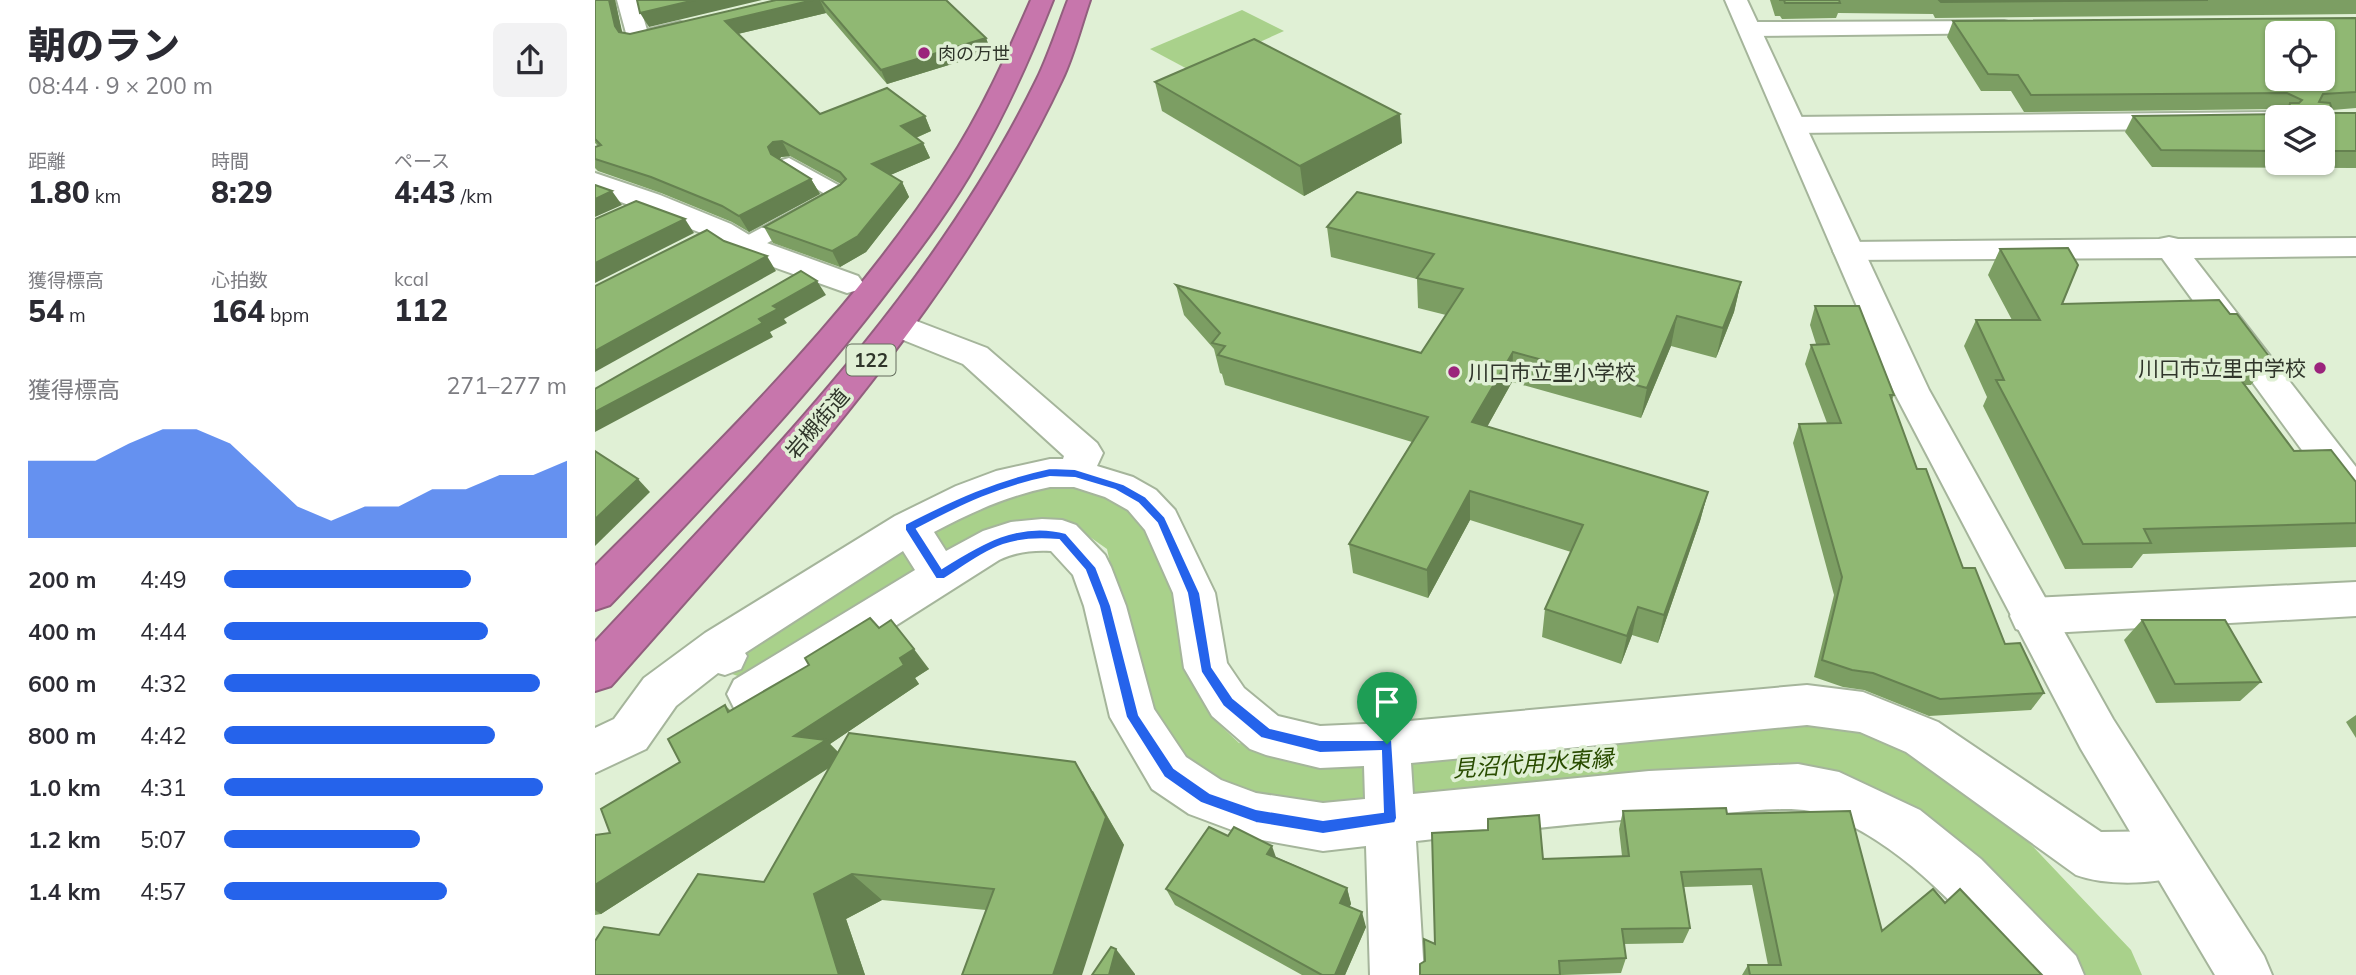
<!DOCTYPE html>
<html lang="ja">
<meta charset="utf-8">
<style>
body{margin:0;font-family:Mulish,"Noto Sans JP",sans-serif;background:#f2f2f3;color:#2b2b33;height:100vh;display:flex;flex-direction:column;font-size:26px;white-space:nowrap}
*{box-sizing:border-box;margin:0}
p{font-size:23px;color:#7c7c81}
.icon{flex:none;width:38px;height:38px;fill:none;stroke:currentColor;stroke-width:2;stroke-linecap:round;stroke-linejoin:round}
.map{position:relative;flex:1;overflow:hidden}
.details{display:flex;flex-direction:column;background:#fff;width:595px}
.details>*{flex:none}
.buttons{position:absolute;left:1670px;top:21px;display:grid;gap:14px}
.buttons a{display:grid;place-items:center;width:70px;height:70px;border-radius:10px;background:#fff;box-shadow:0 2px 5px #0004;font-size:35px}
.pin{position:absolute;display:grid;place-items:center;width:60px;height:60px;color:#fff;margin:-72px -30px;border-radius:50% 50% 50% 0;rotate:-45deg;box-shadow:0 0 7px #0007}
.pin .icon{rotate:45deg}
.round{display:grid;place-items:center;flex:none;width:74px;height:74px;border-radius:10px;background:#f2f2f3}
.head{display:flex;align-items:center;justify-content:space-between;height:119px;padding:0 28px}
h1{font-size:38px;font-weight:800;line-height:52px}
.metrics{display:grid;grid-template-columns:repeat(3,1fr);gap:10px;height:119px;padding:7px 28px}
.metrics div{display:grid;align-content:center}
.metrics b{font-size:30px;font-weight:800}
.metrics small{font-size:19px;font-weight:400}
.metrics p{font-size:19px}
.chart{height:196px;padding:14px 28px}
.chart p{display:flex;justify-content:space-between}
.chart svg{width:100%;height:126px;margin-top:7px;fill:#2563eb;opacity:.7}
ul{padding:0 28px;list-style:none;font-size:23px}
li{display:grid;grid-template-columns:112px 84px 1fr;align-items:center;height:52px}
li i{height:18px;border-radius:9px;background:#2563eb}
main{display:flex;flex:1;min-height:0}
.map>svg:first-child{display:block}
.water{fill:#a9d18b}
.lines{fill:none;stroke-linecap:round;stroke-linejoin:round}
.canal{fill:#a9d18b;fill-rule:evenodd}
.lane-casing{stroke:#a5b59b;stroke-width:4}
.street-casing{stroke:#a5b59b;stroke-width:4}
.secondary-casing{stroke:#a5b59b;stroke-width:4}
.highway-casing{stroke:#925f7e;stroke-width:4}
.lane{fill:#fff;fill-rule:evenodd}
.street{fill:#fff;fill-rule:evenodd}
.secondary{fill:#fff;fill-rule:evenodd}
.highway{fill:#c776ac;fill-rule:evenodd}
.wall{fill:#7c9e63;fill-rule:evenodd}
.shaded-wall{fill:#658150}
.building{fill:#90b873;stroke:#658150;stroke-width:2;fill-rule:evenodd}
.route{fill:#2563eb;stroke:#fff;stroke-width:2;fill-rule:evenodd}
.poi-dot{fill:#9b237c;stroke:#e0f0d5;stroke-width:2.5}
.labels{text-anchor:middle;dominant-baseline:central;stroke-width:7;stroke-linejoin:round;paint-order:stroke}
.far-poi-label{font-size:18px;fill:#2f352a;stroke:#e0f0d5;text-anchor:start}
.shield{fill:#e0f0d5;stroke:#646d5d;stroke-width:2}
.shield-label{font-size:19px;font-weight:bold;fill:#2f352a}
.poi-label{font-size:21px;fill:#2f352a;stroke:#e0f0d5;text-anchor:end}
.street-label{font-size:21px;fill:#2f352a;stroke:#e0f0d5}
.water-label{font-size:23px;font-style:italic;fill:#294c00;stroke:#e0f0d5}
</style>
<main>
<section class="details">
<div class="head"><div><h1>朝のラン</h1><p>08:44 · 9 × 200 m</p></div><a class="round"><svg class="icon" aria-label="share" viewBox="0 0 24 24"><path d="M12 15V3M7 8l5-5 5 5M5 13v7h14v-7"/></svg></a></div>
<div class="metrics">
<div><p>距離</p><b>1.80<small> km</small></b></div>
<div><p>時間</p><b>8:29</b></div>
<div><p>ペース</p><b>4:43<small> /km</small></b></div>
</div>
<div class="metrics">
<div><p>獲得標高</p><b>54<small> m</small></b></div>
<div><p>心拍数</p><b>164<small> bpm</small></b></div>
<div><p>kcal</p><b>112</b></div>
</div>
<div class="chart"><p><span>獲得標高</span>271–277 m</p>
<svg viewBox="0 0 160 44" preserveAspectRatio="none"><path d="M0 44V17L10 17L20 17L30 11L40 6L50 6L60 11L70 22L80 33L90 38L100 33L110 33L120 27L130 27L140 22L150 22L160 17V44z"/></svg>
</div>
<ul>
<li><b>200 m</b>4:49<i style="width:72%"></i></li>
<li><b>400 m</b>4:44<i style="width:77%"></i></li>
<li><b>600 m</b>4:32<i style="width:92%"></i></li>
<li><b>800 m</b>4:42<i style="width:79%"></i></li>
<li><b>1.0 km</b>4:31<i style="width:93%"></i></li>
<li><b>1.2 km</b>5:07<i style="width:57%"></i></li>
<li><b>1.4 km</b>4:57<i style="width:65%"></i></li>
</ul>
</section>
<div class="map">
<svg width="1761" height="975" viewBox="0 0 1761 975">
<rect width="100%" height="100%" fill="#e0f0d5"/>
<path class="water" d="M647,10l42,21 -91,41 -43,-23z"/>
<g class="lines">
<path class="canal" d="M425,484l46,1 50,17 34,21 7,15 41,156 23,32 18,17 33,5 75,-2 435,-28 89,15 22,9 110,73 128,135 11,25h-84l-101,-114 -100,-73 -75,-14 -435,30 -75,2 -48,-7 -22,-8 -25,-25 -36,-62 -34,-155 -27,-19 -16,-5 -38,-1 -90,45 -164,105 -20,7 -20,-7 -9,-18 9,-18 166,-99 104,-49z"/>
<g class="lane-casing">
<path id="lane" d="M194,158l58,32 4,4 -4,4 -94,53h-16l-3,-5 3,-5 88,-47 -43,-26 -3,-4 3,-4z"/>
</g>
<g class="street-casing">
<g id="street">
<path d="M22,0h31l-8,6 7,24 33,-8 8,2 4,5 -4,5c-17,4 -41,15 -59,10z"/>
<path d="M1409,21l8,2 4,5 -4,5 -262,3 -8,-2 -4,-5 4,-5 8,-2z"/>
<path d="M1682,112l12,5h-12v11l-484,5 -10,-2 -3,-6 3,-6 10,-2z"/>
<path d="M0,173l65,22 71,29 25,15 102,37 5,7 -5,7 -11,3 -113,-40 -25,-17 -114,-44z"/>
<path d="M1574,237l9,2 178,-1v18l-162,2 162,209v43l-14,-5 -180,-247 -314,2 -11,-2 -4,-7 4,-7 11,-2 311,-3z"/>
<path d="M303,314l89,34 110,95 6,10 -6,13 36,11 23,13 19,20 40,83 12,70 17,25 34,28 42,10 67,-3 420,-38 56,7 75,30 163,110 69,-1 18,8 7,17 -7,17c-29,12 -83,13 -112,2l-170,-123 -46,-20 -53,-7 -396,38 2,31 236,-23 149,-7 41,8 81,38 61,49 95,97 8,19h-64c-56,-59 -109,-124 -185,-157 -34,-15 -76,-7 -111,-5 -103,5 -205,17 -308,28l8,134h-54l-4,-129 -43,5 -67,-12 -67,-25 -37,-25 -42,-72 -26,-111 -11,-31 -22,-24c-19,-1 -35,1 -52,9l-233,148 -16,6 -16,-6 -7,-14 7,-14 181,-110 -12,-19 -158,102 2,3 -6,13 -16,6 -7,-2 -42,33 -30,43 -51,24v-45l19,-9 30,-41 61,-45 190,-117 61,-30 40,-15 54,-12h13l1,-3 -101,-92 -77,-31 -5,-8 5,-8zM455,487h24l31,10 23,13 17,20 28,63 11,75 28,48 38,33 16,6 54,13 44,-2 1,33 -42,4 -67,-10 -35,-13 -35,-23 -32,-48 -28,-103 -15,-39 -6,-12 -29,-30 -14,-5 -20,-1 -31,3 -28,9 -37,20 -12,-19c38,-20 73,-36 116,-45z"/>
<path d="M1761,582v34l-325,18 -15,-5 -6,-13 6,-13 15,-5z"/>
</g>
</g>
<g class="secondary-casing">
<path id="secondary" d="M1130,0h22l182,390 184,329 151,237 8,19h-57l-134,-226 -188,-359z"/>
</g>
<g class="highway-casing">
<g id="highway">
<path d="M436,0h22c-22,56 -46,110 -76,162 -24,43 -54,83 -84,122 -86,114 -185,217 -283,321l-15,5v-44c125,-125 256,-251 352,-401 34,-52 59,-108 84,-165z"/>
<path d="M473,0h22c-9,26 -16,55 -28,80 -108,230 -285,417 -451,606l-16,5v-49c163,-175 336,-346 442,-563 12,-25 21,-53 31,-79z"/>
</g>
</g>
<use href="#lane" class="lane"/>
<use href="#street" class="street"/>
<use href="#secondary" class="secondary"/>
<use href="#highway" class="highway"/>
</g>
<g class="wall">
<path d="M0,0h20l7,33 8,1 146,-34h170l40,38 5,14 -104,32 -61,-71 -88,21 82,80 105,2 6,15 -15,7 7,5 7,15 -40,17 12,7 7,15 -43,55 -26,15 -67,-24 -9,-16 77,-43 -51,-28 -9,1 -1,2 31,20 9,15 -71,38 -17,-10 -71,-29 -63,-22 -3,-3v-21l3,-1 -3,-3z"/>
<path d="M1175,0h586v14l-421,4 -2,-4 -95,-1 -2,5 -54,1 -2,-3h-5z"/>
<path d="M1761,18v90l-24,2 1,3h23v55l-204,-1 -27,-35 8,-16 150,-2 1,-1 -7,-4 -253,3 -13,-21h-30l-34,-54 6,-16zM1682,117h45v46h-45z"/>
<path d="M560,82l247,61 -98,53 -142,-85z"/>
<path d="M732,227l414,55 -7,30 -18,46 -45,-12 -30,72 -129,-36 -25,45 221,65 -8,29 -42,122 -26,-8 -11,29 -79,-27 3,-28 26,-57 -101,-32 -42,78 -75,-25 -4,-29 63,-102 -187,-57 -3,-11 -2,-1 -6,-24 -30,-34 -8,-30 245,68 25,-38 -28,-7 -1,-29 -86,-22z"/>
<path d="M1405,249l62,55 168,10 41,45 -20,26h-6l49,66 62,31v65l-213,7 -11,14 -67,1 -82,-163 4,-9 -23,-51 12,-26h36l-24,-45z"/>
<path d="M1220,306l79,89 -2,5 25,69 46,99 42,76 39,49 -13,17 -102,6 -65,-26 -21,-3 -29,-10 20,-82 -41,-152 6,-19 28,-1 -22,-59 6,-19 5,-1 -6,-19z"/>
<path d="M1547,620l119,62 -21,19 -84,2 -32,-63z"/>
<path d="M284,628l50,41 -14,9 4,6 -89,60 8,8 255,39 31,54 -138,65 -104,-10 -36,19 19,56h-270l64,-40 105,-53 65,-114 -228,146 -6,1v-80l15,-2 70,-71 45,-57 6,6 78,-46z"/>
<path d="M1761,715v23l-10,-16z"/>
<path d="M1028,811l104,3 155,117 63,-28 97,72h-300l6,-10h20l-16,-80 -68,2 6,41 -7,15 -59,1 2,14 -5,15 -59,2h-142l5,-14 10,-17 52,-114 1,-11 55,40 79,-3 -3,-27z"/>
<path d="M681,857l71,31 4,16 -2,3 17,20 -21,48h-43l-127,-70 -9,-16z"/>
</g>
<g class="shaded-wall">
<path d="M14,0h6l9,40 -9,-14z"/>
<path d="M100,0h67l-113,27 -9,-14z"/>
<path d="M218,0h7l6,13 -93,22 -8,-14z"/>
<path d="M391,38l5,14 -104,32 -6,-14z"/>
<path d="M805,114l2,29 -98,53 -4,-30z"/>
<path d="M330,116l6,15 -23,10 -7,-15z"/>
<path d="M187,141l8,15 -9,1 -4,5 -6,-8 -3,-7 5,-5z"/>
<path d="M328,143l7,15 -51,22 -7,-16z"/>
<path d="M216,179l9,15 -71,38 -10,-16z"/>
<path d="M307,182l7,15 -43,55 -26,15 -8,-16z"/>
<path d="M17,191l10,14 -27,12v-18z"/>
<path d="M90,219l9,14 -99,50v-20z"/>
<path d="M172,256l9,15 -181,101v-21z"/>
<path d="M222,281l9,14 -42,24 3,4 -17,9 3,5 -178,95v-20l164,-93 14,-13z"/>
<path d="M1146,282l-7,30 -18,46 7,-30z"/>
<path d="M1082,316l-6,30 -30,72 6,-30z"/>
<path d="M918,352l-1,30 -39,70 -1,-30z"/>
<path d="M43,479l12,13 -55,54v-27z"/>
<path d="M875,491v29l-42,78 -1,-28z"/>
<path d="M1113,492l-8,29 -42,122 6,-28z"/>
<path d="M1043,607l-6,28 -11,29 6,-28z"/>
<path d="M319,649l15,20 -14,9 4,6 -89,60 14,14 -243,156 -6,-4v-25l199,-149 106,-78z"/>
<path d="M480,762l49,83 -42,130h-29z"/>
<path d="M677,846l6,17 -11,-9z"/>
<path d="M257,874l30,26 -36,19 19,56h-26l-25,-81z"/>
<path d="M752,888l4,16 -7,14 -4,-15z"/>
<path d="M767,912l4,15 -21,48h-10z"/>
<path d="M521,949l19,25v1h-26z"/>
</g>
<g class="building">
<path d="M0,0h14l6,26 4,6 11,2 146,-34h37l-88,21 95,93 67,-26 38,28 -24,10 22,17 -51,21 30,18 -44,54 -26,15 -68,-24 76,-42 6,-6 -6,-7 -58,-31 -9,1 -5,5 3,7 40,25 -72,37 -17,-10 -71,-29 -56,-18v-12l6,-2 -6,-6z"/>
<path d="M42,0h58l-55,13z"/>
<path d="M226,0h125l40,38 -105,32z"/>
<path d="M1184,0h60l1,3h-55l-1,-3z"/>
<path d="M1344,0h269l-267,2z"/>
<path d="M1761,18v74l-33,2 -4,8 11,1 3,10h23v38h-34v-34h-45v34l-116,-1 -28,-34 155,-2 2,-11h9l3,-3 -15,-7 -256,2 -13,-20 -30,-1 -35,-53zM1682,33h45v46h-45z"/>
<path d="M659,39l146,75 -100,52 -145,-84z"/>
<path d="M0,185l17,6 -17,8z"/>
<path d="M762,192l384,90 -18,46 -46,-12 -30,72 -134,-36 -41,70 236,70 -44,123 -26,-8 -11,29 -82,-27 38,-84 -113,-34 -43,79 -78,-26 79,-127 -210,-62 7,-9 -13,-3 8,-10 -44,-48 245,68 42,-64 -46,-11 17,-24 -107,-27z"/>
<path d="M41,201l49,18 -90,44v-44z"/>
<path d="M112,230l17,11 43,15 -172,95v-65z"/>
<path d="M1473,248l10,17 -16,39 157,-4 11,14h7l34,45 -45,1 68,91 37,-1 25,32v41l-212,6 7,14 -68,1 -87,-164h8l-28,-60h64l-40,-71z"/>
<path d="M206,271l16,10 -44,25 5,3 -19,10 4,4 -168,89v-23z"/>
<path d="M1220,306h44l35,89h-4l27,74h9l37,99h12l30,76 15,-1 24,50 -104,6 -67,-26 -21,-3 -30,-10 20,-83 -43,-153 42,-1 -30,-78 18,-1z"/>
<path d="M0,451l43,28 -43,40z"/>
<path d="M275,618l9,10 12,-8 23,29 -14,9 4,7 -110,71 32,4 -231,145v-50l15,-2 -9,-24 79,-47 -12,-23 57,-34 3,7 81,-47 -4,-7z"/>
<path d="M1547,620h83l36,62 -86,2z"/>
<path d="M254,733l226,29 31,55 -53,158h-91l32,-86 -142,-15 -38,20 25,81h-244v-34l9,-14 55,8 39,-61 66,8z"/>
<path d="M1131,808l1,6 123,-3 32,120 51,-42 12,14 15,-14 82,86h-292l-2,-10h33l-20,-96 -80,3 9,56 -68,1 4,29 -67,3 1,14h-140v-11l5,-3 -1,-22 11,5 -3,-111 56,-3v-11l51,-4 4,44 86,-3 -6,-45z"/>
<path d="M614,827l19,9 6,-9 38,19 -5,8 80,34 -7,15 22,9 -27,63h-13l-156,-86z"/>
<path d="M516,947l5,2 -7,26h-17z"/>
</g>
<path class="route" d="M455,468l25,1 48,15 23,13 19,20 35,76 12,74 21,31 37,30 50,12h72l5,78 -2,5 -72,11 -67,-11 -55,-20 -37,-26 -38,-60 -27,-111 -14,-36 -26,-30c-54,-5 -71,11 -115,39h-8l-31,-49v-6c49,-25 90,-44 145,-56zM455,477l25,1 40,12 23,13 19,20 30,70 14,79 22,34 38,32 59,15 61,-2 2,61 -60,8 -67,-11 -46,-16 -36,-25 -35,-53 -28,-109 -15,-39 -30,-34c-47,-13 -86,11 -124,35l-25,-39c45,-24 83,-42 133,-52z"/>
<g class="poi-dot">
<circle cx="329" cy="53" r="7"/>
<circle cx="1725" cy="368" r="7"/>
<circle cx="859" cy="372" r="7"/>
</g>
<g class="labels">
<g class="far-poi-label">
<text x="343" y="53">肉の万世</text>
</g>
<rect class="shield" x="251.5" y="344.5" width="49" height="31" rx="5"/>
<g class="shield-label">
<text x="276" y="360">122</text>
</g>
<g class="poi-label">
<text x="1711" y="368">川口市立里中学校</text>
<text x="873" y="372" text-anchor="start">川口市立里小学校</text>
</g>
<g class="street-label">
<text transform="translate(222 423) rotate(-49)">岩槻街道</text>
</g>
<g class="water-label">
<text transform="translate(938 763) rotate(-4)">見沼代用水東縁</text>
</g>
</g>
</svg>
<div class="buttons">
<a><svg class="icon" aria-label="locate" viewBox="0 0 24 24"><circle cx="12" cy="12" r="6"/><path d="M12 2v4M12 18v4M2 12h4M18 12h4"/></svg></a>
<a><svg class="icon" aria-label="layers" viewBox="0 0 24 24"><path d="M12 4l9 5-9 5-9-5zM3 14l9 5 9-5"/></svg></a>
</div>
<div class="pin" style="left:792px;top:744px;background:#1e9e55"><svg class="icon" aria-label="arrive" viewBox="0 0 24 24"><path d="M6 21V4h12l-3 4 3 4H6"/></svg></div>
</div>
</main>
